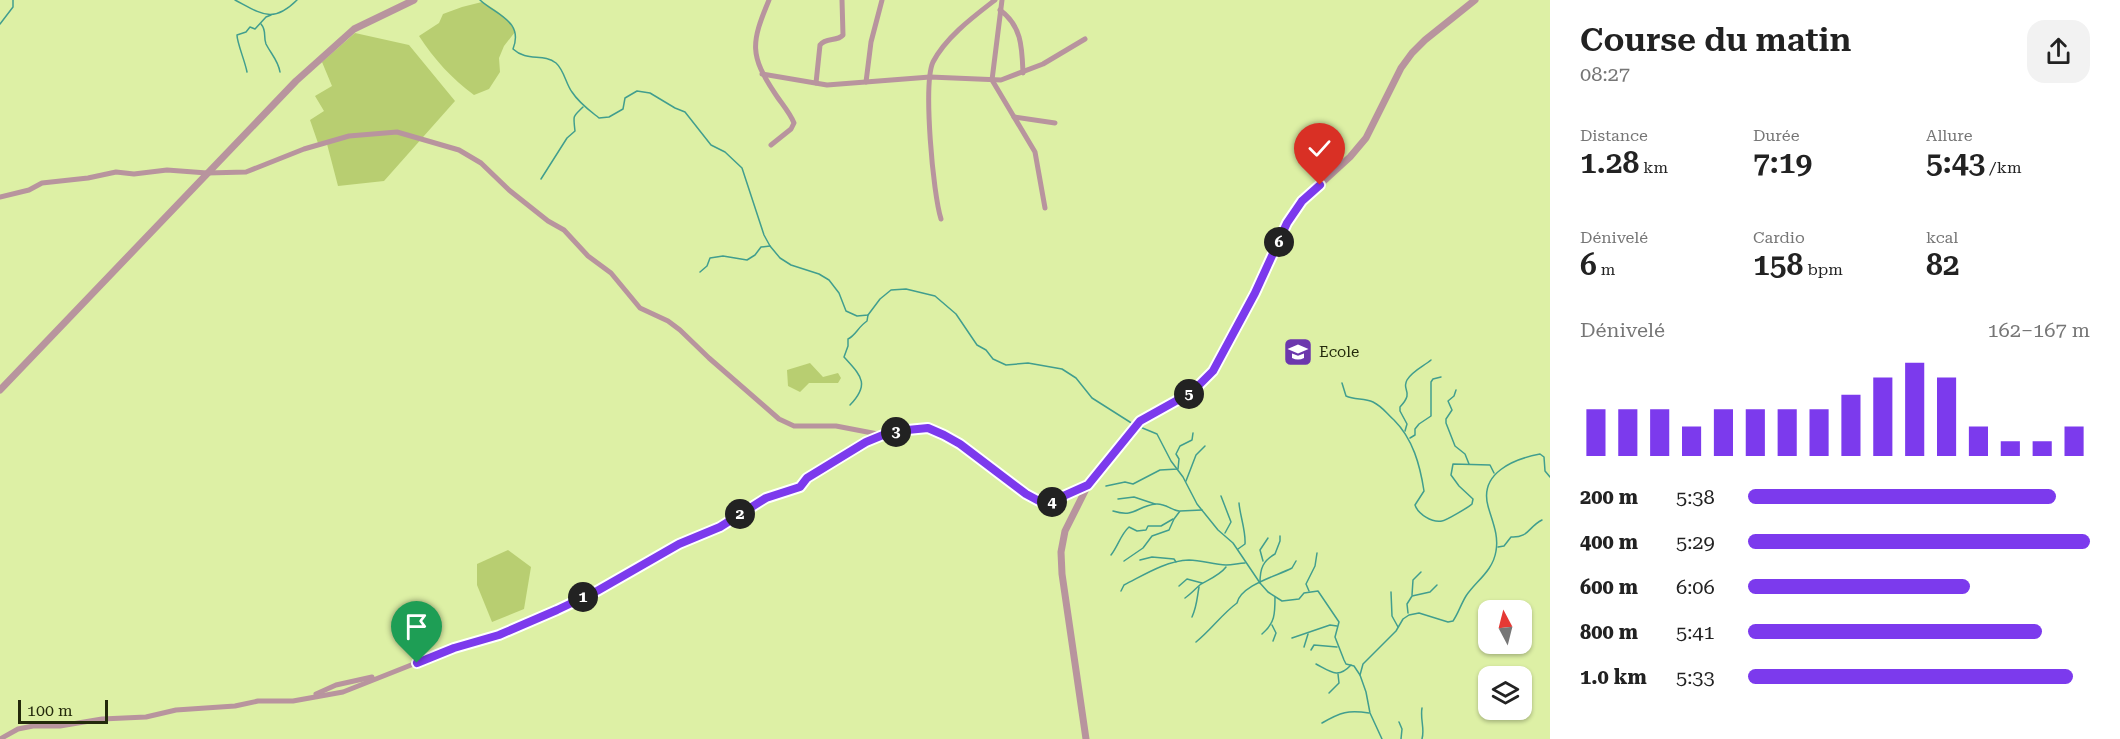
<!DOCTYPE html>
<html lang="fr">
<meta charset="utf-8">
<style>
body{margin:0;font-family:"Roboto Serif",serif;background:#f2f2f2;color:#222;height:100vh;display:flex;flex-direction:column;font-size:22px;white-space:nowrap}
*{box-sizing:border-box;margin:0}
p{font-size:20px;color:#767676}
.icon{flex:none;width:33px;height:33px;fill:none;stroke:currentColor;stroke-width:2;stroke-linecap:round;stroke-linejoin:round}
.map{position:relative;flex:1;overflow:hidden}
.drawer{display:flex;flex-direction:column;background:#fff;width:570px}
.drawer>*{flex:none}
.needle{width:39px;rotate:353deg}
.fabs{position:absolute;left:1478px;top:600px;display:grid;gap:12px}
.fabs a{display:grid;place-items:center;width:54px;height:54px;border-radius:12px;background:#fff;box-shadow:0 2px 4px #0004;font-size:30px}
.scale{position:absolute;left:18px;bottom:15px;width:90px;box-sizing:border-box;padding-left:6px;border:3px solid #23290b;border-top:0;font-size:16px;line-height:21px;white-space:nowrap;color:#23290b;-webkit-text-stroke:4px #ddf0a5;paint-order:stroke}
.pin{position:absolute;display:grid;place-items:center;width:51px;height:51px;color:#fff;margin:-62px -26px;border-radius:50% 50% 50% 0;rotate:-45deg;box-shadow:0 0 6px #0007}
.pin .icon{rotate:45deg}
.km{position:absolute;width:30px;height:30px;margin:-15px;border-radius:50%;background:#222;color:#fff;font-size:16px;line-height:30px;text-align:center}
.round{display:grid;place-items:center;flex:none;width:63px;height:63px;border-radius:18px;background:#f2f2f2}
.overview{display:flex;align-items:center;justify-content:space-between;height:102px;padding:0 30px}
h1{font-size:33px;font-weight:600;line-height:45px}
.figures{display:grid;grid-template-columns:repeat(3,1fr);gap:9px;height:102px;padding:6px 30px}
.figures div{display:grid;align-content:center}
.figures b{font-size:30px;font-weight:600}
.figures small{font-size:16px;font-weight:400}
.figures p{font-size:16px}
.chart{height:168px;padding:12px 30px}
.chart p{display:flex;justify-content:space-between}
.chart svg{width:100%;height:108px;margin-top:6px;stroke:#7c3aed;stroke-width:6}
ul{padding:0 30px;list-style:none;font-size:20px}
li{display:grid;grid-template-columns:96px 72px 1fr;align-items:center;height:45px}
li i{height:15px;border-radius:8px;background:#7c3aed}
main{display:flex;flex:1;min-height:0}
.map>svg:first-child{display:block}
.green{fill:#b8ce71}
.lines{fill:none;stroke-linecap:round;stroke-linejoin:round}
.stream{stroke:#419e8e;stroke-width:1.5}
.minor{stroke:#b8949e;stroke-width:5}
.tertiary{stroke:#b8949e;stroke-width:7}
.route-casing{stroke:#fff;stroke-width:12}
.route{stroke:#7c3aed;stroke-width:8}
.labels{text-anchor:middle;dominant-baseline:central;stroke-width:5;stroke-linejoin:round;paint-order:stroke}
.poi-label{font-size:15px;fill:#23290b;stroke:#ddf0a5;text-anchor:start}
</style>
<main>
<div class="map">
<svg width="1550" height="739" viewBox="0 0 1550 739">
<rect width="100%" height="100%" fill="#ddf0a5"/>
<g class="green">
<path d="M482,2c13,7 27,16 33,30l-11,14 -5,12 1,14 -11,17 -15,6c-22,-16 -40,-36 -55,-59l20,-13 4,-9 19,-7z"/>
<path d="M355,33l54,12 46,56 -71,80 -46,5 -11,-42 -8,2 -9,-26 14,-9 -9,-15 17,-10 -10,-24z"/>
<path d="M810,363l13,14 15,-4 3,5 -3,5h-29l-9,9 -12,-6 -1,-16z"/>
<path d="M508,550l23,17 -7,42 -32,13 -15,-37v-21z"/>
</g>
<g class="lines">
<g class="stream">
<path d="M235,0c27,14 38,24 62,0"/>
<path d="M480,0c16,15 44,21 33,49 14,13 30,4 43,14 8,7 10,21 16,29 7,11 17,18 27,26l10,-1 14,-8 2,-11 12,-7 13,2 25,15 10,4 26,33 14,7 17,16 22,67 6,11 10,12 11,7 28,9 10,6 10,13 7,18 11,5 11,-1 12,-16 11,-9 15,-1 29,7 21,18 21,31 9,5 7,9 13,6 22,-2 34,6 14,9 16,20 41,26"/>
<path d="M0,24l13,-17v-7"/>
<path d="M261,24c6,7 2,12 5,20 5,10 12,16 14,28"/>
<path d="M247,72c-2,-11 -10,-29 -10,-37l9,-3 4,-5 5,2 11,-12 5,-2"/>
<path d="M541,179l26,-41 8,-7c-2,-17 -2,-14 8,-24"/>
<path d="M700,272l7,-6 3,-8 13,-2 24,4 8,-5 6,-8 9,-1"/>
<path d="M1342,383l4,13c9,4 18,2 27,6 10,5 13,11 21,18 19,19 26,45 30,71l-9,14c3,9 17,18 27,16 3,0 27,-14 30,-17l1,-5 -14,-13 -8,-11 2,-11 37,1 4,8"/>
<path d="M1456,390l-2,6 -6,5 4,9 -6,9v4l9,23 10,8 4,10"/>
<path d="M850,405c21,-22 10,-30 -6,-48l4,-11v-7c8,-4 10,-12 19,-18l1,-6"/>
<path d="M1140,427l17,7 14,27 12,16 14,27 21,26 15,13 27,40 8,9 14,9 17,-2 5,-6 14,-2 21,31 -4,15 9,23 2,4 8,2 6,9"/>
<path d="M1405,431l2,-7 -7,-13v-4c15,-16 1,-16 7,-27 5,-9 17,-14 24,-20"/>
<path d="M1410,438l5,-3v-6l4,-5 12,-8v-34l2,-3 8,-2"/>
<path d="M1186,481l10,-26 9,-9"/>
<path d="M1106,486l19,-4 8,2 27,-14 18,-1 1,-10 -3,-5 4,-8 12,-6 1,-7"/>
<path d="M1221,496l10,26 -6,11"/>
<path d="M1118,499l16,-2 21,7"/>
<path d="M1113,511c23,7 23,-5 43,-7 9,-1 15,6 23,7"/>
<path d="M1498,547l6,-1 7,-9c18,1 17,-10 31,-17"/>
<path d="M1238,549l7,-5c1,-13 -5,-28 -6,-41"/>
<path d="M1111,555c7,-9 10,-21 18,-28l8,4 9,-1 2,-4h13l12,-7"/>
<path d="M1140,560l12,-3 22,2 2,3"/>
<path d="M1124,561l19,-13 9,-12 17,-6 5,-11 6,-8 22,-1"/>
<path d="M1263,561l-3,-11 8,-12"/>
<path d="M1260,583c0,-15 3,-22 15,-29l5,-13v-5"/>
<path d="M1179,586l8,-7 15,4"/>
<path d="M1121,591l3,-6c20,-10 41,-24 65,-25 13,0 25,5 37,5 7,0 13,-2 19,-2"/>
<path d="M1309,591l-3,-7 9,-18 2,-13"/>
<path d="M1391,592l1,24 6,11"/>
<path d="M1412,595l1,-15 8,-8"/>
<path d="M1185,598c6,-4 11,-10 16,-14 9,-5 19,-9 25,-17"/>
<path d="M1408,613l-1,-9 5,-8 18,-4 7,-7"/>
<path d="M1192,617c5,-11 5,-19 7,-30"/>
<path d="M1272,625l4,8 -3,8"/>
<path d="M1262,634c13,-11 13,-20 13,-37"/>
<path d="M1292,638l38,-13 7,1"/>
<path d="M1196,642c15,-12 26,-28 41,-39 4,-18 40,-27 55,-35l4,-7"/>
<path d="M1304,647l4,-13"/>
<path d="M1311,650l3,-5 23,2"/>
<path d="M1316,664c15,8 22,15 35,1"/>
<path d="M1329,693l10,-10 -1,-9"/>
<path d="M1422,708c-2,11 3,21 0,31"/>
<path d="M1399,722l3,7 -1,10"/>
<path d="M1322,723c19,-11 26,-13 47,-10"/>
<path d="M1382,739l-12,-26 -4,-21 -6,-17 3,-11 33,-33 7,-12 6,-4 10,-2 29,9 5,-1c5,-7 8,-17 13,-25 10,-15 27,-25 30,-45 3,-16 -4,-30 -8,-45 -9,-33 26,-47 52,-52l4,3 1,14 5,6"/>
</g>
<g class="minor">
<path d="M769,0c-18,43 -20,55 7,95 6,9 14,18 18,28l-3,6 -20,16"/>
<path d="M1002,0l-10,80 43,72 10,56"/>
<path d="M1000,10c22,16 22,38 23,63"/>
<path d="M762,74l65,11 103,-8 71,3 42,-16 42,-25"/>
<path d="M866,82l5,-40 11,-42"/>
<path d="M816,83l4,-38c6,-8 17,-3 23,-10l-1,-35"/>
<path d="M1014,117l41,6"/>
<path d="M0,197l29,-7 13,-7 46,-5 28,-6 18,2 33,-4 40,3 39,-1 58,-23 45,-13 48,-4 62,18 22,13 28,27 39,31 16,9 24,26 23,17 29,35 28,13 12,9 29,28 70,61 15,7h42l47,9"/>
<path d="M941,219c-8,-25 -18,-135 -8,-157 13,-25 40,-45 62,-62"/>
<path d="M316,694l20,-9 36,-8"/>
<path d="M0,739l18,-10 15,-3h27l42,-7 44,-2 30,-7 59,-4 23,-5h35l50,-9 111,-44 45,-13 30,-12 68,-32 82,-47 41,-17 47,-29 33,-11 7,-9c35,-22 76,-55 120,-50 24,3 44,26 62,39 12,9 25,17 37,27 27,14 37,4 62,-9"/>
</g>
<g class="tertiary">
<path d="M0,390l296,-309 58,-52 60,-29"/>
<path d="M1086,739l-24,-165 -1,-22 4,-21 23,-46 52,-64 52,-29 21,-21 42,-78 32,-70 15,-22 48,-44 16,-19 35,-70 11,-15 13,-13 50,-40"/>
</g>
</g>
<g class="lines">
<g class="route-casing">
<path id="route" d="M417,663l37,-15 45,-13 58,-25 40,-19 82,-47 41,-17 46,-29 34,-11 7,-9 59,-36 17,-7 14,-4 31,-3 16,7 16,9 66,50 13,7 11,1 38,-17 52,-64 52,-29 21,-21 42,-78 32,-70 15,-22 18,-16"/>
</g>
<use href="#route" class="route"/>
</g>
<defs>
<g id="school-square" transform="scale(1.5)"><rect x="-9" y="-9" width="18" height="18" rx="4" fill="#6c37ad" stroke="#ddf0a5"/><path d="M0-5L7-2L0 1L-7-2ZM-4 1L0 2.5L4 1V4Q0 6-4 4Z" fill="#fff"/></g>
</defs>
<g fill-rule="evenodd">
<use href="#school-square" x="1298" y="352"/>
</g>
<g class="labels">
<g class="poi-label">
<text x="1319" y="352">Ecole</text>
</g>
</g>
</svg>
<div class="fabs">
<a><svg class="needle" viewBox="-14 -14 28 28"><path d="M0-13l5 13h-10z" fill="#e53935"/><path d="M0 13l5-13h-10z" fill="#767676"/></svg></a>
<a><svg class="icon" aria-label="layers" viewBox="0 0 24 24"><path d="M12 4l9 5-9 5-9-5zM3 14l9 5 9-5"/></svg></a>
</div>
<div class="scale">100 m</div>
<div class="pin" style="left:417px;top:663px;background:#1e9e55"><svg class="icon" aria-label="arrive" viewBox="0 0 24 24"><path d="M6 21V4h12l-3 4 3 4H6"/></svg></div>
<div class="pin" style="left:1320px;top:185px;background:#d93025"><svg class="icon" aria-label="check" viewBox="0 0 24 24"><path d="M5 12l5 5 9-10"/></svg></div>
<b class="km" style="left:583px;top:597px">1</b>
<b class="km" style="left:740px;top:514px">2</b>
<b class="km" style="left:896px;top:432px">3</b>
<b class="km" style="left:1052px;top:502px">4</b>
<b class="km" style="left:1189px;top:394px">5</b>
<b class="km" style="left:1279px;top:242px">6</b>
</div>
<section class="drawer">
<div class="overview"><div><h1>Course du matin</h1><p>08:27</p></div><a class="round"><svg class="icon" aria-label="share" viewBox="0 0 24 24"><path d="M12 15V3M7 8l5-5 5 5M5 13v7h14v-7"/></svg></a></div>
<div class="figures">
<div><p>Distance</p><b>1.28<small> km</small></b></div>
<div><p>Durée</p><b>7:19</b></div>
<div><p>Allure</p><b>5:43<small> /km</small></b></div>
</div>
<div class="figures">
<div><p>Dénivelé</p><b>6<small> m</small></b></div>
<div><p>Cardio</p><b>158<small> bpm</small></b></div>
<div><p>kcal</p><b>82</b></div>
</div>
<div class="chart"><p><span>Dénivelé</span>162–167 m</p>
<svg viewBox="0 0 160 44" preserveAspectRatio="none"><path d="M5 44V25M15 44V25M25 44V25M35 44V32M45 44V25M55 44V25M65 44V25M75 44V25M85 44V19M95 44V12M105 44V6M115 44V12M125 44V32M135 44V38M145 44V38M155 44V32"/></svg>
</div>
<ul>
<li><b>200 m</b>5:38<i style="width:90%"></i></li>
<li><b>400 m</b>5:29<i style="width:100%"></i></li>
<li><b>600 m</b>6:06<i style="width:65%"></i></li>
<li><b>800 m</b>5:41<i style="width:86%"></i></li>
<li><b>1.0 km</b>5:33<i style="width:95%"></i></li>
</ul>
</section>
</main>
